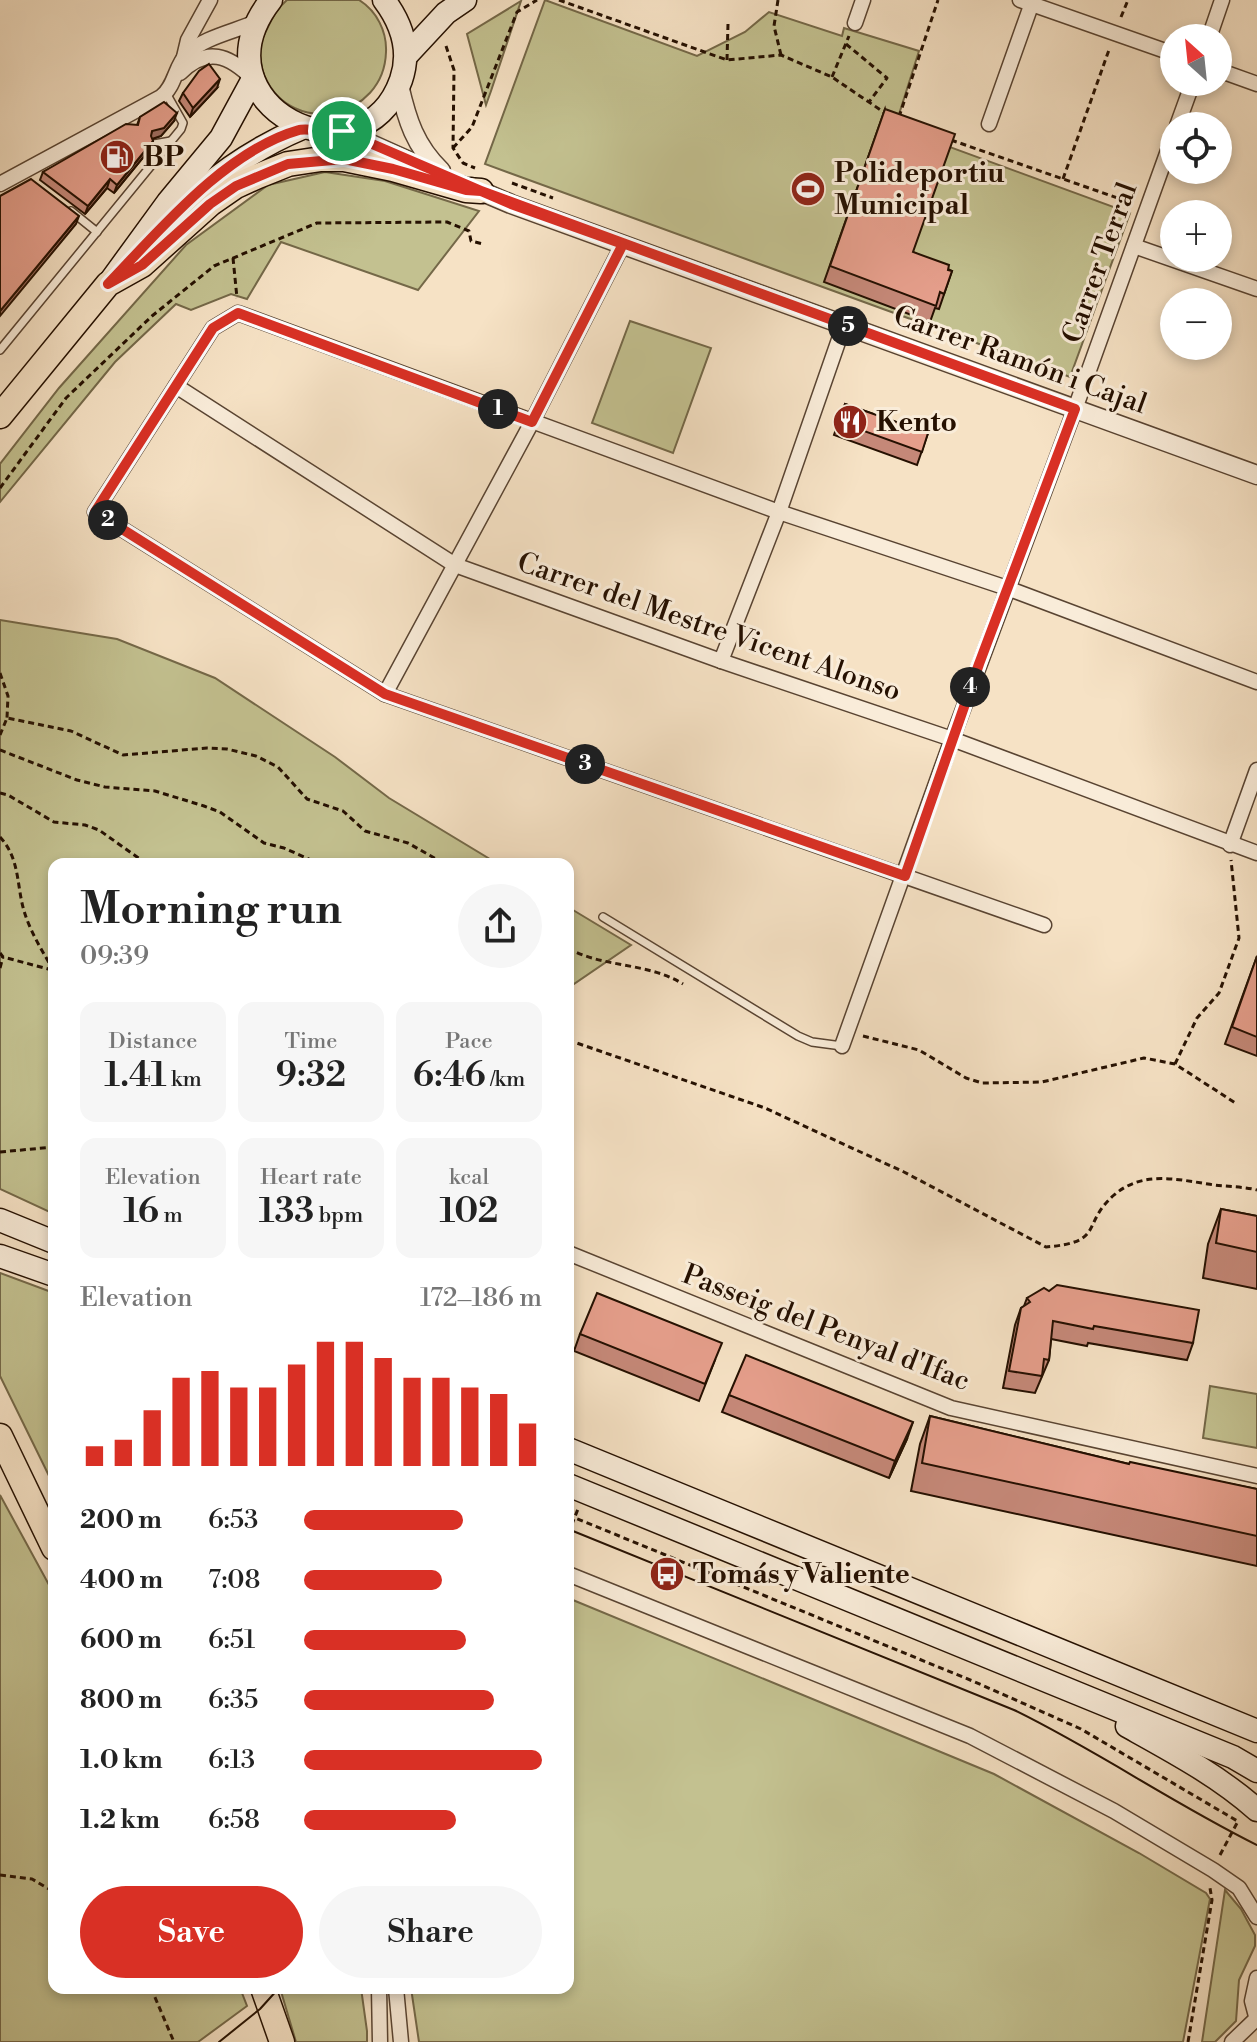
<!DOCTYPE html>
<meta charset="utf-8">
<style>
body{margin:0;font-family:"Libre Bodoni",serif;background:#f6f6f6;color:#222;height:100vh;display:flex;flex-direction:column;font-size:30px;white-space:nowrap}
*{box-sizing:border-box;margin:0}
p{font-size:26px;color:#767676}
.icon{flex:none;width:44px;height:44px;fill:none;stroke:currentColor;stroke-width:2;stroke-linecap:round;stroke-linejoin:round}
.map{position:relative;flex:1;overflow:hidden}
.side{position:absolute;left:48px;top:858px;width:526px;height:1136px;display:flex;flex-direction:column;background:#fff;border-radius:16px;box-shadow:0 4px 12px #0003}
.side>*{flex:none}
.needle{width:52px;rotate:333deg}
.tools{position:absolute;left:1160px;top:24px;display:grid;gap:16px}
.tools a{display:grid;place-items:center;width:72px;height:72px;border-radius:50%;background:#fff;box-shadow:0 4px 12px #0003;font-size:40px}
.pin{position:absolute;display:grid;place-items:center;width:68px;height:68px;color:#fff;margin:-34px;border:4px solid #fff;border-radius:50%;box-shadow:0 2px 8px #0007}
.km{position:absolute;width:40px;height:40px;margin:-20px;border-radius:50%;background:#222;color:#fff;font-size:22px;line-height:40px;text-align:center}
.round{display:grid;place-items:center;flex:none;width:84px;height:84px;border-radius:42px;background:#f6f6f6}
.head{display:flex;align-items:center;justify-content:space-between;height:136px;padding:0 32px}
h1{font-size:44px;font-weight:600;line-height:60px}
.stats{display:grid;grid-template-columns:repeat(3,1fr);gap:12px;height:136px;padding:8px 32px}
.stats div{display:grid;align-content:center;border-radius:16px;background:#f6f6f6;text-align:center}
.stats b{font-size:34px;font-weight:600}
.stats small{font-size:22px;font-weight:400}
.stats p{font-size:22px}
.chart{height:224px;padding:16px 32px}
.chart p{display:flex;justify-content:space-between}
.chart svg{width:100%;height:144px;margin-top:8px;stroke:#d93025;stroke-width:6}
.action{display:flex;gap:16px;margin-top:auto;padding:16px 32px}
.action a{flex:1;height:92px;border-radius:48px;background:#d93025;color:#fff;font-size:32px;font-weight:600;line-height:92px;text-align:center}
.action a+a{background:#f6f6f6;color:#222}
ul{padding:0 32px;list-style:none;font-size:26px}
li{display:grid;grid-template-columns:128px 96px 1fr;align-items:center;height:60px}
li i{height:20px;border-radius:10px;background:#d93025}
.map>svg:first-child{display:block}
.green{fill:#c3c190;stroke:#746848;stroke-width:2}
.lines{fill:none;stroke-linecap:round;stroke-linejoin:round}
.service-casing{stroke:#594432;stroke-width:10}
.minor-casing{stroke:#594432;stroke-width:17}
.tertiary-casing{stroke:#594432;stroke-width:21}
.secondary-casing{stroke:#251001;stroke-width:25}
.primary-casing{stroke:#251001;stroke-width:27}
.path{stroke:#251001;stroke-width:3;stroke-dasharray:6 4;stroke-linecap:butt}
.service{stroke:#f9ecd9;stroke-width:7}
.minor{stroke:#f9ecd9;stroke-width:14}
.tertiary{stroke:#f9ecd9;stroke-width:18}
.secondary{stroke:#f9ecd9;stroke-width:22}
.primary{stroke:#f6e2c5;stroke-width:24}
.tram{stroke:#251001;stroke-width:2}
.wall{fill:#c58878;stroke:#251001;stroke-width:2}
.shaded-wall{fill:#a06f61;stroke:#251001;stroke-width:2}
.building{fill:#e59e8b;stroke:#251001;stroke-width:2}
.route-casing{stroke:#fff;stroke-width:16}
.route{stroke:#d93025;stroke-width:10}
.labels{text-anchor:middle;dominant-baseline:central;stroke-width:6;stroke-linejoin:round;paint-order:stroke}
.poi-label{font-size:28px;font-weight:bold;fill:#251001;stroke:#f9ecd9;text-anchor:start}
.street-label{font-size:28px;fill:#251001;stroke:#f9ecd9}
</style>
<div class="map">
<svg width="1257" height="2042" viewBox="0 0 1257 2042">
<rect width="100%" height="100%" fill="#f6e2c5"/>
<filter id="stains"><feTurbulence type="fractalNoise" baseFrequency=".0025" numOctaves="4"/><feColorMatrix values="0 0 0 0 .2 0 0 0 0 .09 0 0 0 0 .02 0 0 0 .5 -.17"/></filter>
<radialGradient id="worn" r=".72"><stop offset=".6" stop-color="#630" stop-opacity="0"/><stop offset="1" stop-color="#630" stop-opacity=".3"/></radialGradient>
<g class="green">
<path d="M287,0h72c18,11 28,32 27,52 -2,67 -94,86 -121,25 -6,-15 -7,-27 -1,-42 7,-14 11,-25 23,-35z"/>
<path d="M545,0l152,56 48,-24 24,-20 73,24 2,-8 75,23 -24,76 235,86 -60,164 -585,-213z"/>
<path d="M521,1l-30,90 -5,14 -19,-71z"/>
<path d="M325,172l60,9 94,30 -61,79 -137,-48 -34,57 -16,-5 -40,16 -15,-6 -61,58 -115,140v-38l59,-76 127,-143 82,-60z"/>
<path d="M630,321l81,27 -38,105 -81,-30z"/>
<path d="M0,620l117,19 98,39 120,79 54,41 109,66h-444v350l-54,-25z"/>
<path d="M568,907l63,38 -63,43z"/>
<path d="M0,1273l54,20v193l-54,-110z"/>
<path d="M1210,1386l47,8v54l-54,-10z"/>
<path d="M0,1495l54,99v394h186l7,18 -49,36h-198z"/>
<path d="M568,1598l426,176 145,79 67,40 4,6 -27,143h-764l-8,-54h157z"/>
<path d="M1225,1890l16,19 14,26v11l-16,34 -3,41 -21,21h-13z"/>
<path d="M280,1988h81l6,43v11h-71z"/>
</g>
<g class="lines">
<g class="service-casing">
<g id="service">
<path d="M154,144l17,-3"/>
<path d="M71,211l26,21"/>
<path d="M0,350l181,-221 2,-6 -17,-30"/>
<path d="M603,917l195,119 14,6 30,4"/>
</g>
</g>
<g class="minor-casing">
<g id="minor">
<path d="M1020,0l154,54"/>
<path d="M855,23l8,-23"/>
<path d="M1209,38l13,-38"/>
<path d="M184,57l4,-17 22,-40"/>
<path d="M1218,70l39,14"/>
<path d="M180,73c27,-27 49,-18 73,6"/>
<path d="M989,124l44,-124"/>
<path d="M1177,126l16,-44"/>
<path d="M0,184l161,-87c14,-10 14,-31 26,-43 15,-16 49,-23 69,-32"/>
<path d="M1134,246l123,43"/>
<path d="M176,386l279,179 266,96 231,78 305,114"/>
<path d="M721,661l58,-149 65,-187"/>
<path d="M385,694l147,-272 91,-178"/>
<path d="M1230,845l27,-75"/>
<path d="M1044,925l-659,-231 -290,-182 118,-184 25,-15 541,199 228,76 250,94"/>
<path d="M842,1046l110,-307 123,-330 99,-275"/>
<path d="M568,1253l383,155 306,68"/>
<path d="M568,1574l402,162 144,75 99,59 26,18 18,29"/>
<path d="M1257,1978l-5,23 5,19"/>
<path d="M379,1988l1,54"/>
<path d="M396,1988l5,54"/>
<path d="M1232,2042l24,-23"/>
</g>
</g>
<g class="tertiary-casing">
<g id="tertiary">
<path d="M399,85c8,35 16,61 42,86"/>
<path d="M342,131l87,39"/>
<path d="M471,187l40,17 746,271"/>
</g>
</g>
<g class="secondary-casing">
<g id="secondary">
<path d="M271,0c-82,105 91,190 130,80 10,-29 1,-56 -17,-80"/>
<path d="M406,56l40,-43 19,-13"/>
<path d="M169,220c40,-40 81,-70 133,-92"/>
<path d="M109,283l59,-81 53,-64 32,-59"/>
<path d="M0,1220l54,22"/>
<path d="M0,1256l54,19"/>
<path d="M568,1449l689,282"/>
<path d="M568,1485l665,272 24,14"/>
<path d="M1127,1726c45,25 92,50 130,84"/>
</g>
</g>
<g class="primary-casing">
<g id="primary">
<path d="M0,416l108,-132 34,-19 68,-61 26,-18 22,-10 30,-12 33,-5h23l49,10 73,21 15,1"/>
<path d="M0,1436l54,112"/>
<path d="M263,1988l19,54"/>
</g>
</g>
<g class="path">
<path d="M559,0l168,60 54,-5 51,22 53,36"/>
<path d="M778,0l-4,26 7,29"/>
<path d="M1121,17l7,-17"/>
<path d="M846,44l41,34 -18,24"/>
<path d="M446,46l8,24 -1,78 10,15 12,5"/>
<path d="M727,60l1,-36"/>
<path d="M832,77l17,-41"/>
<path d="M899,117l39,-117"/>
<path d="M951,140l181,63"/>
<path d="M453,148l19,-21 45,-115 20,-12"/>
<path d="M1063,179l47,-132"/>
<path d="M512,183l41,15"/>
<path d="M233,258l4,40"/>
<path d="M0,488l66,-90 86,-82 62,-50 103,-43 130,-1 22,9 2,10 12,3"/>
<path d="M0,673l8,23 -1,22"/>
<path d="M0,735l7,-17 64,13 52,24 84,-7 20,1 29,7 22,11 29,32 36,12 22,20 43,12 37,21"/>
<path d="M0,750l77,30 28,7 50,4 49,15 16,6 44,31 20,5 36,16"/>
<path d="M0,793l8,2 46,27 31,3 14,5 48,34"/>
<path d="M0,837c21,23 16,50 25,77 6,19 19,40 29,57"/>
<path d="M568,948c34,20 80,14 115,36"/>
<path d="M0,953l3,4 49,13"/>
<path d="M0,968l3,-11"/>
<path d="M863,1036l56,14 47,28 16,5 60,-1 102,-24 31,6 62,40"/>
<path d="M568,1040l197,68 139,64 142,75c60,-5 34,-22 68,-52 28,-24 61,-16 94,-11 17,3 33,2 49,6"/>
<path d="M1175,1064l22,-46 22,-25 20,-55 -8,-78"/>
<path d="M0,1152l54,-5"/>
<path d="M568,1515l407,167 106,47 158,93"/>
<path d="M568,1534l10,-25"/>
<path d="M1220,1855l17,-32"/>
<path d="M0,1875l32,4 22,13"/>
<path d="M151,1988l23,54"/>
<path d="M1188,2042l24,-142 -2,-12"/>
</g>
<use href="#service" class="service"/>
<use href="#minor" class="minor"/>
<use href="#tertiary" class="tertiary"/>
<use href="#secondary" class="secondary"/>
<use href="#primary" class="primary"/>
<g class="tram">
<path d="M568,1529l446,181c84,41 160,94 243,135"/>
<path d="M219,2042l41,-33 19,-21"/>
</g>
</g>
<g class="wall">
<path d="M217,88l-27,29 -11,-16 4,-8z"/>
<path d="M885,109l28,143 39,19 -13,38 -4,-1 -5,14 -106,-40z"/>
<path d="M140,117l34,4 -13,15 -9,3 1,2 -3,8 -36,44 -7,-5 -22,26 -45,-34 3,-8 94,-47z"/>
<path d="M845,404l83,29 -11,32 -83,-30z"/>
<path d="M1257,956v100l-32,-12z"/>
<path d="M1221,1209l36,7v73l-54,-11 5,-34z"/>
<path d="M1049,1291l144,52 -6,17 -99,-17 -1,3 -36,-7 -2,21 -14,33 -32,-5 12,-63 6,-17 3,-2 3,-8z"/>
<path d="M580,1334l135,26 -16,41 -125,-50z"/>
<path d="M729,1395l178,44 -18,39 -167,-66z"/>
<path d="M930,1416l199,48 128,25v77l-346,-75 9,-47z"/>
</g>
<g class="shaded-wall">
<path d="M220,79l-3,9 -27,29 3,-9z"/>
<path d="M177,113l-3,8 -13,15 -12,4 3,-9z"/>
<path d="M153,141l-3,8 -36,44 3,-8z"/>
<path d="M110,179l-3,9 -22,26 3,-8z"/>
<path d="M79,216l-3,8 -76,92v-5z"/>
<path d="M913,1422l-6,17 -18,39 6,-17z"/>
</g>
<g class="building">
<path d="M209,64l11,15 -27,29 -10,-15 16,-22z"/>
<path d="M164,102l13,11 -13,15 -12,3 -1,5 2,5 -36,44 -7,-6 -22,27 -45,-34 83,-48 12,1 2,-8z"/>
<path d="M885,109l70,25 -42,118 36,13 -1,5 4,1 -8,23 -4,-2 -4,14 -106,-40z"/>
<path d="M31,179l48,37 -79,95v-115z"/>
<path d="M845,404l83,29 -6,19 -83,-30z"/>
<path d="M1257,956v81l-25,-10z"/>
<path d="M1221,1209l36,7v36l-41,-9z"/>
<path d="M1057,1285l142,25 -6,33 -99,-17 -1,3 -40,-8 -4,39 -5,-1 -2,17 -33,-5 12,-63 9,-6 -3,-4 17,-10 5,3z"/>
<path d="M597,1293l125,50 -17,41 -125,-50z"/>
<path d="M746,1355l167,67 -18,39 -166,-66z"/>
<path d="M930,1416l199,48 1,-2 127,27v47l-335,-73z"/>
</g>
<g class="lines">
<g class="route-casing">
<path id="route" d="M342,131l169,73 112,40 -91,178 -294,-109 -25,15 -118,184 290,182 520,182 74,-212 96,-255 -594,-218 -15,-1 -73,-21 -49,-10 -56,5 -52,22 -26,18 -68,61 -34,19c51,-53 117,-133 191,-154 6,-2 32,2 43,1"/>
</g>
<use href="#route" class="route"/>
</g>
<defs>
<g id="fuel-disc" transform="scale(1.8)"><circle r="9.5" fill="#8f2418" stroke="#f9ecd9"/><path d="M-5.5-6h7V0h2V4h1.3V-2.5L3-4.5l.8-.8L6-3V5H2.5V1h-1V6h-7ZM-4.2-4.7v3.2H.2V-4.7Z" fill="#fff"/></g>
<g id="stadium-disc" transform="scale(1.8)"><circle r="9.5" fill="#8f2418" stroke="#f9ecd9"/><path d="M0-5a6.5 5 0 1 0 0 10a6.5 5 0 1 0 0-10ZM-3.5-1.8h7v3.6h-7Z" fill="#fff"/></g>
<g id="restaurant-disc" transform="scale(1.8)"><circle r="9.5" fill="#8f2418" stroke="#f9ecd9"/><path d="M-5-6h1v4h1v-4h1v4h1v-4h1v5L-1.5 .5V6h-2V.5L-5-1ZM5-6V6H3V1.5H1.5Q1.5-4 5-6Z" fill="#fff"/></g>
<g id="bus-disc" transform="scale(1.8)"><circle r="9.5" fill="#8f2418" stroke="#f9ecd9"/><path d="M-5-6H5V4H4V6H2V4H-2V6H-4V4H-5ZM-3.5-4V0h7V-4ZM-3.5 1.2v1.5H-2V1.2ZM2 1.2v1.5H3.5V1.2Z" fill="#fff"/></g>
</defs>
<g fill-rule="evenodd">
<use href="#fuel-disc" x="117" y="157"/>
<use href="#stadium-disc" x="808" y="189"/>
<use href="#restaurant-disc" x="850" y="422"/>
<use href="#bus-disc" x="667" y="1574"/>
</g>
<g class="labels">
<g class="poi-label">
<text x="143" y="157">BP</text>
<text x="834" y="173">Polideportiu<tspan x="834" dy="32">Municipal</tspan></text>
<text x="876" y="422">Kento</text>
<text x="693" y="1574">Tomás y Valiente</text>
</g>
<g class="street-label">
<text transform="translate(1100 263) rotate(-70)">Carrer Terral</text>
<text transform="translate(1020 360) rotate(20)">Carrer Ramón i Cajal</text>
<text transform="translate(709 627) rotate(19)">Carrer del Mestre Vicent Alonso</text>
<text transform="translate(826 1328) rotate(21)">Passeig del Penyal d'Ifac</text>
</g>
</g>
<rect width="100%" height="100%" filter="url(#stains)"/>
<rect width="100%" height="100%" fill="url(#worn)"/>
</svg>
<div class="tools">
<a><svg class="needle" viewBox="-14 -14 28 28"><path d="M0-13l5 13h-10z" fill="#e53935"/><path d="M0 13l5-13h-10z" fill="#767676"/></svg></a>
<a><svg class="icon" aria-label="locate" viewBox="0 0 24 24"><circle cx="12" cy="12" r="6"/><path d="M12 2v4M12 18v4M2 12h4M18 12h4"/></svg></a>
<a>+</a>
<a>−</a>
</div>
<div class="pin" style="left:342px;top:131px;background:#1e9e55"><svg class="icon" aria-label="arrive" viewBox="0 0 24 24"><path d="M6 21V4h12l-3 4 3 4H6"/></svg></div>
<b class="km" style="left:498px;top:409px">1</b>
<b class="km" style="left:108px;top:520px">2</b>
<b class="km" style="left:585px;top:764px">3</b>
<b class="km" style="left:970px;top:687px">4</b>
<b class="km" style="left:848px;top:326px">5</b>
<section class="side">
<div class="head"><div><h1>Morning run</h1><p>09:39</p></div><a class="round"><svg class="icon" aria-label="share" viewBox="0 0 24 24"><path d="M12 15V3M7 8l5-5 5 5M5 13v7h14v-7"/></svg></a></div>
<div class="stats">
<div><p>Distance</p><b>1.41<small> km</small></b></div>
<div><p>Time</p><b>9:32</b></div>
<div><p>Pace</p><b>6:46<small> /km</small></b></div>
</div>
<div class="stats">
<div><p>Elevation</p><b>16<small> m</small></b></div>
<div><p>Heart rate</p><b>133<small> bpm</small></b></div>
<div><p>kcal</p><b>102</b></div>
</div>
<div class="chart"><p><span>Elevation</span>172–186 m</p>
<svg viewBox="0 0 160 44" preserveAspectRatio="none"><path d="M5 44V38M15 44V36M25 44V27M35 44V17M45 44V15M55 44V20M65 44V20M75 44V13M85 44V6M95 44V6M105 44V11M115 44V17M125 44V17M135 44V20M145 44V22M155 44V31"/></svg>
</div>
<ul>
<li><b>200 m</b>6:53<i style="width:67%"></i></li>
<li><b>400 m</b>7:08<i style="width:58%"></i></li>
<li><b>600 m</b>6:51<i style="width:68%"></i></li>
<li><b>800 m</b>6:35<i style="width:80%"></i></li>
<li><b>1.0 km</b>6:13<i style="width:100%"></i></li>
<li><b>1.2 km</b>6:58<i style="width:64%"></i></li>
</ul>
<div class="action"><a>Save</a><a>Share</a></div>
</section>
</div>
